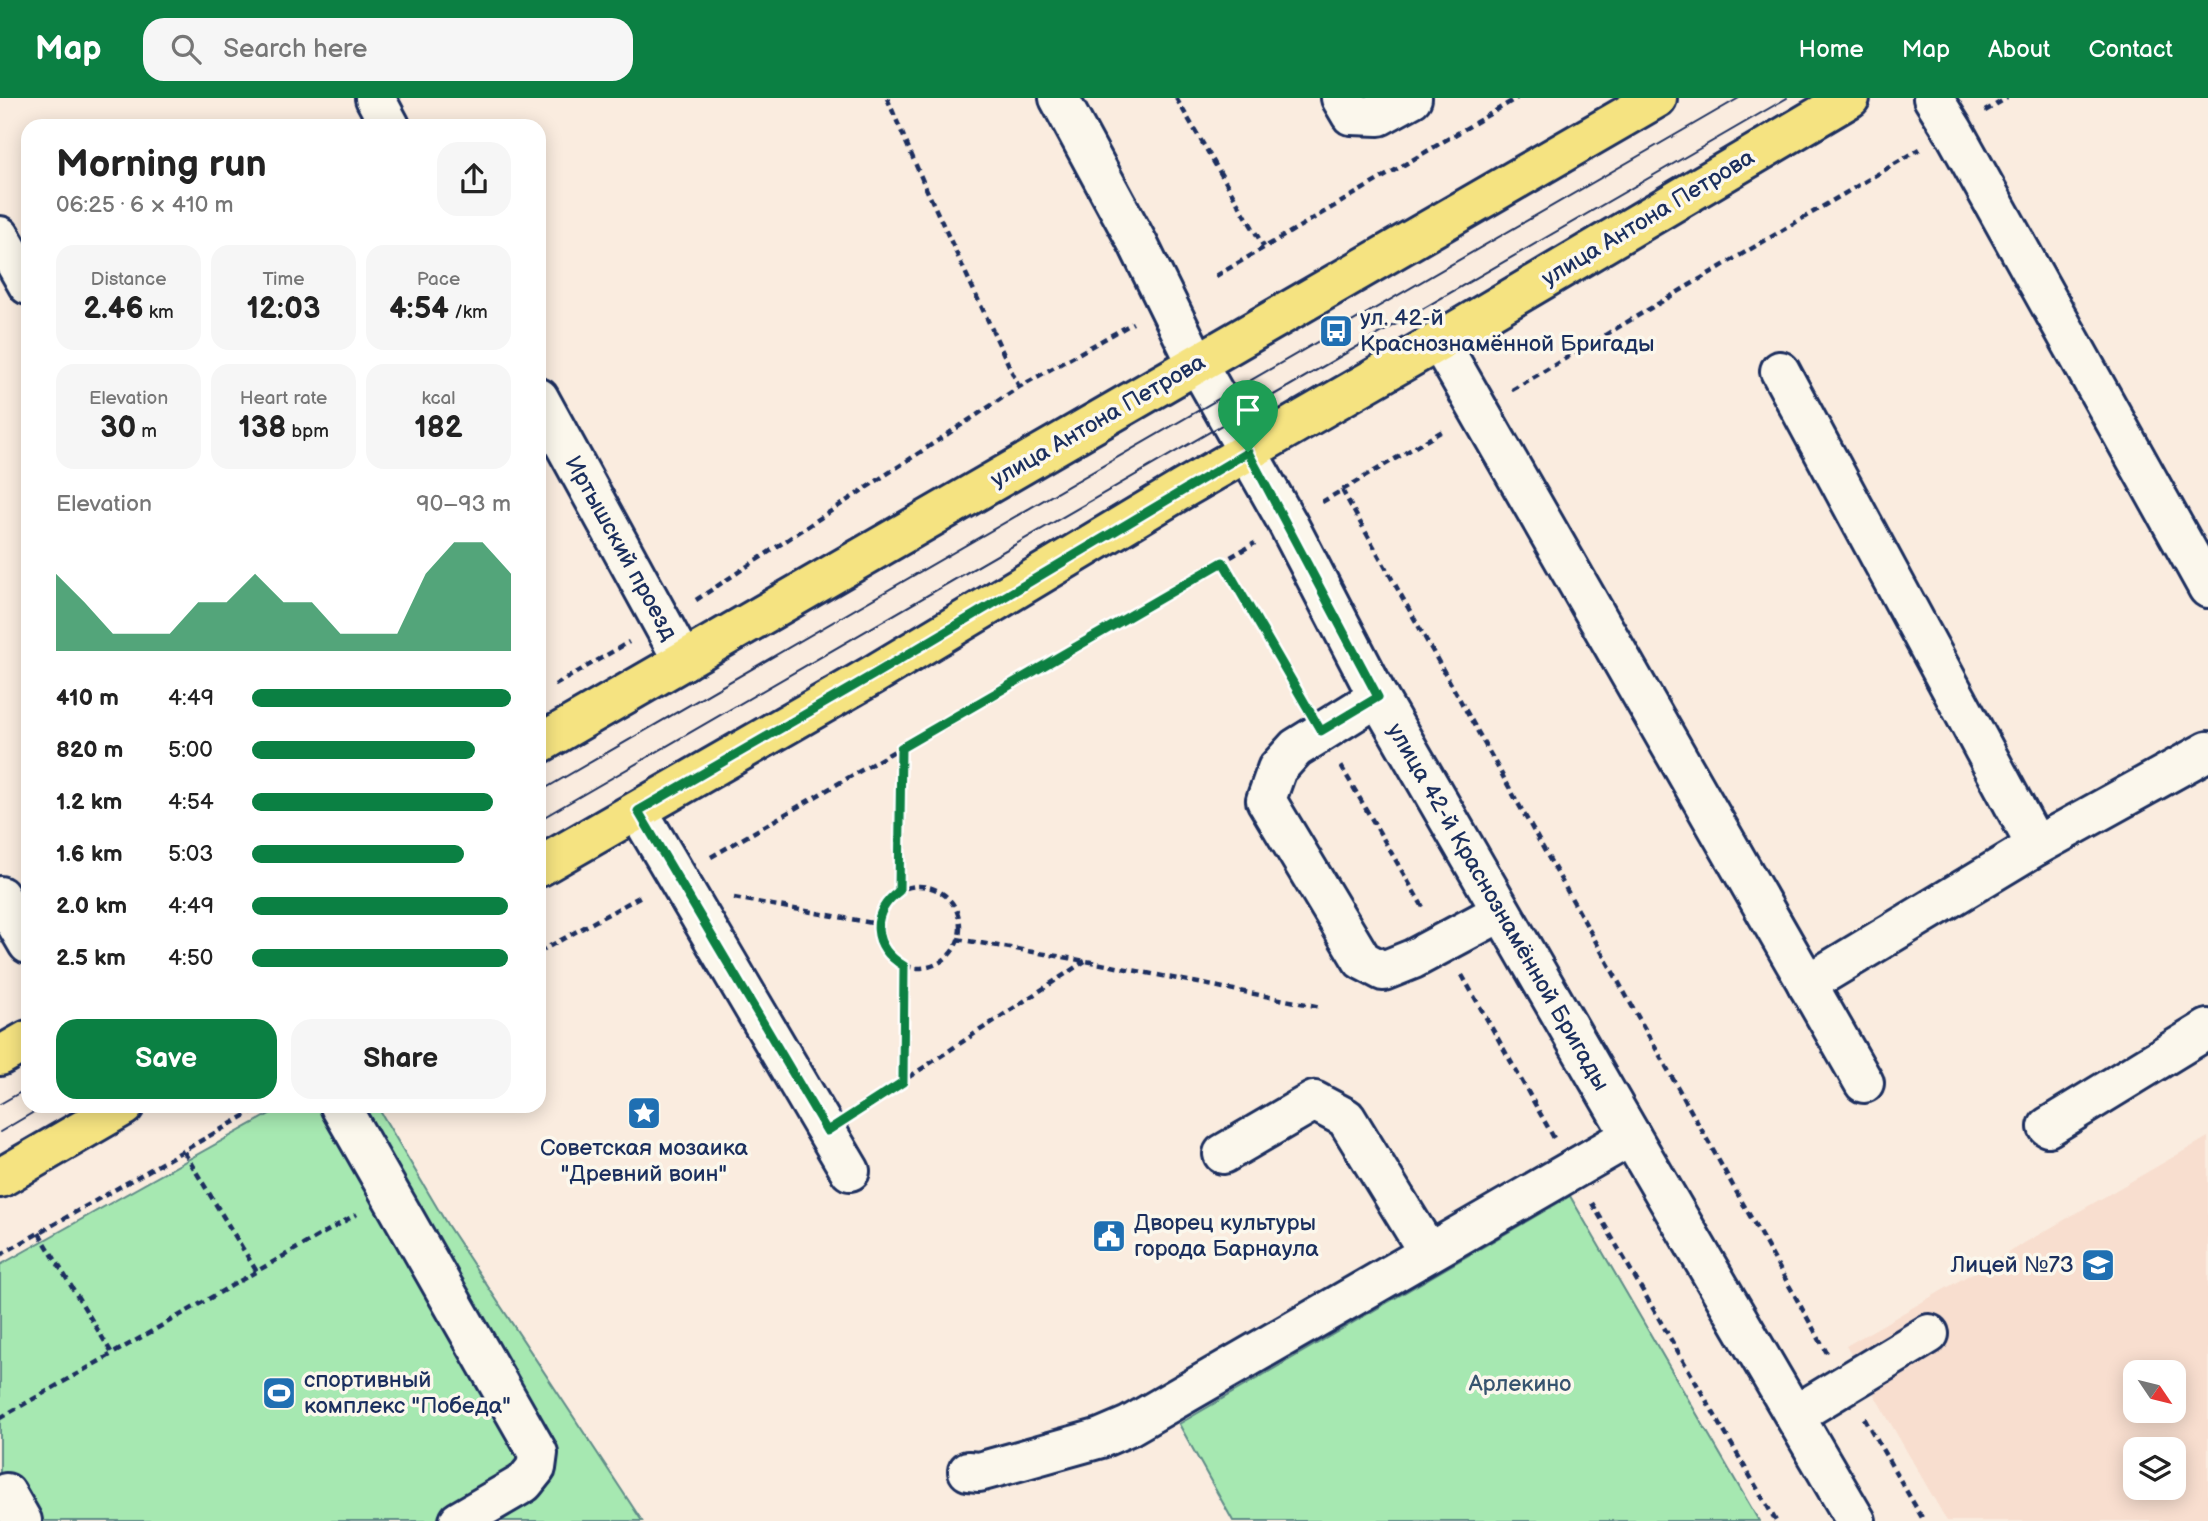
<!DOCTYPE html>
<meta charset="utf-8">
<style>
body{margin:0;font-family:"Balsamiq Sans",sans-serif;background:#f6f6f6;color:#222;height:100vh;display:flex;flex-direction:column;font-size:26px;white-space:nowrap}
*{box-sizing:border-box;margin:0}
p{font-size:23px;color:#767676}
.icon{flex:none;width:38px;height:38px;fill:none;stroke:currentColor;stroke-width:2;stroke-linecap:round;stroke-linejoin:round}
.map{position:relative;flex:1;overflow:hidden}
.drawer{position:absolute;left:21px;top:21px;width:525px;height:994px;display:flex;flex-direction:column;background:#fff;border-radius:21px;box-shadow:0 4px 18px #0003}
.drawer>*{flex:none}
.needle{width:46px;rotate:125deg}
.buttons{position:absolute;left:2123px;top:1262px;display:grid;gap:14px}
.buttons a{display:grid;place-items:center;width:63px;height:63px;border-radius:14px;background:#fff;box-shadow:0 4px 18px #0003;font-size:35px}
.pin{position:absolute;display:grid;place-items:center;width:60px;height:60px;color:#fff;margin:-72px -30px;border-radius:50% 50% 50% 0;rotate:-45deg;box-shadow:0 0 7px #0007}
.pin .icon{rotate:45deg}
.round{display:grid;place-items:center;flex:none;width:74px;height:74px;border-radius:21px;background:#f6f6f6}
.summary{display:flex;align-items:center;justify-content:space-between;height:119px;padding:0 35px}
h1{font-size:38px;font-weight:800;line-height:52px}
.metrics{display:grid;grid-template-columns:repeat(3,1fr);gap:10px;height:119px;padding:7px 35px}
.metrics div{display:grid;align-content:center;border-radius:18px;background:#f6f6f6;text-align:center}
.metrics b{font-size:30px;font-weight:800}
.metrics small{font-size:19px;font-weight:400}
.metrics p{font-size:19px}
.chart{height:196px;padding:14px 35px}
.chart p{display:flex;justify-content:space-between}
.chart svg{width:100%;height:126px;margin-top:7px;fill:#0b8043;opacity:.7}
.primary-button{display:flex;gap:14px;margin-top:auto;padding:14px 35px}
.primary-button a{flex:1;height:80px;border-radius:21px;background:#0b8043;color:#fff;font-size:28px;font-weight:800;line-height:80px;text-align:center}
.primary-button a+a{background:#f6f6f6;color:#222}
ul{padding:0 35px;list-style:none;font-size:23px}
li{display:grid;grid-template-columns:112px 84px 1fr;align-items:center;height:52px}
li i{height:18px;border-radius:9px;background:#0b8043}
header{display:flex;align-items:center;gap:42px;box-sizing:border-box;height:98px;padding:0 35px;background:#0b8043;color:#fff}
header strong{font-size:33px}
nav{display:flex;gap:38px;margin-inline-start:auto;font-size:24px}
.search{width:490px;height:63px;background:#f6f6f6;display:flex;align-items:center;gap:18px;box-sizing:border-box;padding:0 24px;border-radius:21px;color:#767676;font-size:26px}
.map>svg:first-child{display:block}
.built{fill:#f8decf;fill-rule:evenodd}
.green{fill:#a6e8b1;stroke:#608c88;stroke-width:2}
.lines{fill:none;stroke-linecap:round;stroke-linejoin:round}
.minor-casing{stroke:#1b2f5e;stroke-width:44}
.major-casing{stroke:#1b2f5e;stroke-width:44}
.path{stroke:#1b2f5e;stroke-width:4.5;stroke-dasharray:7 5;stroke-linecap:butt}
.minor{stroke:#fbf7ec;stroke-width:38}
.major{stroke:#f5e381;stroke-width:38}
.tram{stroke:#1b2f5e;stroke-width:2}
.route-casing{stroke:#fff;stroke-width:14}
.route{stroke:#0b8043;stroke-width:9}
.labels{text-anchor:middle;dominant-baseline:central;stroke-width:7;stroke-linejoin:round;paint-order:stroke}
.street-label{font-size:23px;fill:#1b2f5e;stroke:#fbf7ec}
.poi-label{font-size:23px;fill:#1b2f5e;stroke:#fbf7ec;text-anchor:start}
.park-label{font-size:23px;fill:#37546f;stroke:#fbf7ec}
</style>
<header>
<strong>Map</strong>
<div class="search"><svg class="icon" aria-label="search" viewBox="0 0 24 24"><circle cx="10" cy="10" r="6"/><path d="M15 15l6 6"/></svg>Search here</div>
<nav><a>Home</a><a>Map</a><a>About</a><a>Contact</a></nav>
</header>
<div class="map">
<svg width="2208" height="1423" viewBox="0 0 2208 1423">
<rect width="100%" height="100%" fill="#faecdf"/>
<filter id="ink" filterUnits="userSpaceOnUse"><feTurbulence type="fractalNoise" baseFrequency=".0143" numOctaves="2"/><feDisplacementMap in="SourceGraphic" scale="14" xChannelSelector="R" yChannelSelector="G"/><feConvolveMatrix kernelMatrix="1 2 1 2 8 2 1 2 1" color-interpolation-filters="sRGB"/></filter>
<g filter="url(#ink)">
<path class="built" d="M2208,1039v384h-261l-101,-175zM2135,1274h39v38h-39zM2135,1351h39v39h-39z"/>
<g class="green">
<path d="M284,1008h93l71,120 194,295h-642v-256z"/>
<path d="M1570,1098l189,325h-526l-54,-97z"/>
</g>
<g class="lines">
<g class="minor-casing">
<g id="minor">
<path d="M375,0l15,28"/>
<path d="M1059,0l79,146 54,110 95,168 91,175 253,439 225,385"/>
<path d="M1341,0l10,17 28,1 33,-18"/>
<path d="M1933,0l20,32 255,458"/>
<path d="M0,138l28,49"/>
<path d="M1439,243l425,742"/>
<path d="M1780,273l256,475"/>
<path d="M539,300l144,263"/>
<path d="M1378,599l-82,51 -19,21 -11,31 96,160 21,11 30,-12 88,-47"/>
<path d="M638,713l212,360"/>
<path d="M0,798l28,48"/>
<path d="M1807,886l229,-138 172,-95"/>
<path d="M340,1008l198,347 -2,15 -12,15 -65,38"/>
<path d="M2048,1029l160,-98"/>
<path d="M1223,1056l91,-53 32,17 82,134"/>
<path d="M1795,1317l134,-81"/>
<path d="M968,1373l11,1 122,-34 28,-12 502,-290"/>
<path d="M6,1395l16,28"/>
</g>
</g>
<g class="major-casing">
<g id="major">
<path d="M539,646l1118,-646"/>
<path d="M539,769l334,-192 308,-185 258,-149 411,-243"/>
<path d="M0,958l28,-16"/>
<path d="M0,1080l124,-72"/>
</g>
</g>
<g class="path">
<path d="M887,0l38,88 94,201"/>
<path d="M1176,0l88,149"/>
<path d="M1985,13l22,-13"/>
<path d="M1216,178l301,-178"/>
<path d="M1512,292l408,-241"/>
<path d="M1342,392l485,863"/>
<path d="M1322,404l122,-72"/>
<path d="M1223,464l79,135"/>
<path d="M696,502l323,-213 114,-64"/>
<path d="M555,587l74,-43"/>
<path d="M1341,668l83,143"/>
<path d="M711,759l544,-314"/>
<circle cx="919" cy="829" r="41"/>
<path d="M899,793l2,-143"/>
<path d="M734,800l144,26"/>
<path d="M957,841l129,22 235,46"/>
<path d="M539,854l104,-57"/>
<path d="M1462,877l92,163"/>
<path d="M903,984l1,-116"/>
<path d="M859,1012l226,-149"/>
<path d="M184,1054l73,120"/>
<path d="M1592,1105l184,318"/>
<path d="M39,1135l74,122"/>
<path d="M0,1157l262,-149"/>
<path d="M0,1320l357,-204"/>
<path d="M1864,1320l60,103"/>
</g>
<use href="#minor" class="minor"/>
<use href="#major" class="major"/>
<g class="tram">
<path d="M539,694l1200,-694"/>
<path d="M539,722l1248,-722"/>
<path d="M0,1006l28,-16"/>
<path d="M0,1034l44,-26"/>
</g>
</g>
</g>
<g class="lines" filter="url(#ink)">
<g class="route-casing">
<path id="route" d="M1248,354l130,245 -57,34 -98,-169 -322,186 -2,143c-30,23 -27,56 5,75l-1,116 -76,49 -189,-320 235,-136z"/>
</g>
<use href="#route" class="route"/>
</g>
<defs>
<g id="bus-square" transform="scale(1.75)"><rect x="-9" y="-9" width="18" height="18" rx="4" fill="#1f6fb2" stroke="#fbf7ec"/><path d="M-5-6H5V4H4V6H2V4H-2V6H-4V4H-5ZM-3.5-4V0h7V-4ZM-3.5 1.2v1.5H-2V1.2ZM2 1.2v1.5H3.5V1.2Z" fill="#fff"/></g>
<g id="sight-square" transform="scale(1.75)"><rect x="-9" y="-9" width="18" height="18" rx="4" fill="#1f6fb2" stroke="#fbf7ec"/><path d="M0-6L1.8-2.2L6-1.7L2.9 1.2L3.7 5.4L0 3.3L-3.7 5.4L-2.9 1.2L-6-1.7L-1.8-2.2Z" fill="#fff"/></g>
<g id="civic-square" transform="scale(1.75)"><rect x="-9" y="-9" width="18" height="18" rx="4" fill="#1f6fb2" stroke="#fbf7ec"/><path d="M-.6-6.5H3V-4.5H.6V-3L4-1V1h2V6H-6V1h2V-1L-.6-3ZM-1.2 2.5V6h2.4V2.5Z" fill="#fff"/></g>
<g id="school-square" transform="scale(1.75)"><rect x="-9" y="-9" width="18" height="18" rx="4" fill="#1f6fb2" stroke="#fbf7ec"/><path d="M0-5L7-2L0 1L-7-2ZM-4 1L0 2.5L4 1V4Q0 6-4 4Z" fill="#fff"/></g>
<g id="stadium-square" transform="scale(1.75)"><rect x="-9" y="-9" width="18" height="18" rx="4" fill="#1f6fb2" stroke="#fbf7ec"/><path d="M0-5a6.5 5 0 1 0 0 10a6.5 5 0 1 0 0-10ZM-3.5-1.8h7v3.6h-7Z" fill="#fff"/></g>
</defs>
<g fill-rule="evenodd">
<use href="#bus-square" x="1336" y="233"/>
<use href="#sight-square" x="644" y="1015"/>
<use href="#civic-square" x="1109" y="1138"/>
<use href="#school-square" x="2098" y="1167"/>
<use href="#stadium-square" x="279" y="1295"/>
</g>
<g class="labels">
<g class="street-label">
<text transform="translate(1648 120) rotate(-31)">улица Антона Петрова</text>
<text transform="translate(1098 323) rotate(-30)">улица Антона Петрова</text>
<text transform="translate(621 450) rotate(61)">Иртышский проезд</text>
<text transform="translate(1498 809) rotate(60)">улица 42-й Краснознамённой Бригады</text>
</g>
<g class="poi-label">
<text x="1360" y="220">ул. 42-й<tspan x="1360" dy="26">Краснознамённой Бригады</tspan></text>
<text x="644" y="1050" text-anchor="middle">Советская мозаика<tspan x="644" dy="26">"Древний воин"</tspan></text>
<text x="1134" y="1125">Дворец культуры<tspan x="1134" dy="26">города Барнаула</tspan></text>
<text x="2074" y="1167" text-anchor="end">Лицей №73</text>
<text x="304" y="1282">спортивный<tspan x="304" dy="26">комплекс "Победа"</tspan></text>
</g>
<g class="park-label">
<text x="1520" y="1286">Арлекино</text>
</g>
</g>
</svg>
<div class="buttons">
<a><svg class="needle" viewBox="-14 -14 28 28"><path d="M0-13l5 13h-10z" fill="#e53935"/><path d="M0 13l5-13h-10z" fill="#767676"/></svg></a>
<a><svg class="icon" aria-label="layers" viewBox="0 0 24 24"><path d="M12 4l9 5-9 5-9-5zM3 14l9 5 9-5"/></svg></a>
</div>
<div class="pin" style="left:1248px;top:354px;background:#1e9e55"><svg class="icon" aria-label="arrive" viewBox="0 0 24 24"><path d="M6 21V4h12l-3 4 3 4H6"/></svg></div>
<section class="drawer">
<div class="summary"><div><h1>Morning run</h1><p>06:25 · 6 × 410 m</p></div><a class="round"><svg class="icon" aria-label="share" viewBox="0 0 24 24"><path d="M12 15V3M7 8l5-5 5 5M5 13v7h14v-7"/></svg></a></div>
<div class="metrics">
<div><p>Distance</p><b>2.46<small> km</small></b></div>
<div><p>Time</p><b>12:03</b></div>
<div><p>Pace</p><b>4:54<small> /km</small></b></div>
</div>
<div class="metrics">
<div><p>Elevation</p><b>30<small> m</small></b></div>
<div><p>Heart rate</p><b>138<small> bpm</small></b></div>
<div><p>kcal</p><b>182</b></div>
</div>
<div class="chart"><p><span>Elevation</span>90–93 m</p>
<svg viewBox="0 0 160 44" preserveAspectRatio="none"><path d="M0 44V17L10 27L20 38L30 38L40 38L50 27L60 27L70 17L80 27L90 27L100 38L110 38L120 38L130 17L140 6L150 6L160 17V44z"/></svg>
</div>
<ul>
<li><b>410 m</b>4:49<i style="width:100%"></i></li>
<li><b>820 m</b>5:00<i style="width:86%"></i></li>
<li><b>1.2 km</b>4:54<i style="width:93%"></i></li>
<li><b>1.6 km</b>5:03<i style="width:82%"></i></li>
<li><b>2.0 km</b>4:49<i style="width:99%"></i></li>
<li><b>2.5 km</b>4:50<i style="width:99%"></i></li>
</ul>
<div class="primary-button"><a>Save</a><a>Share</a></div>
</section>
</div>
